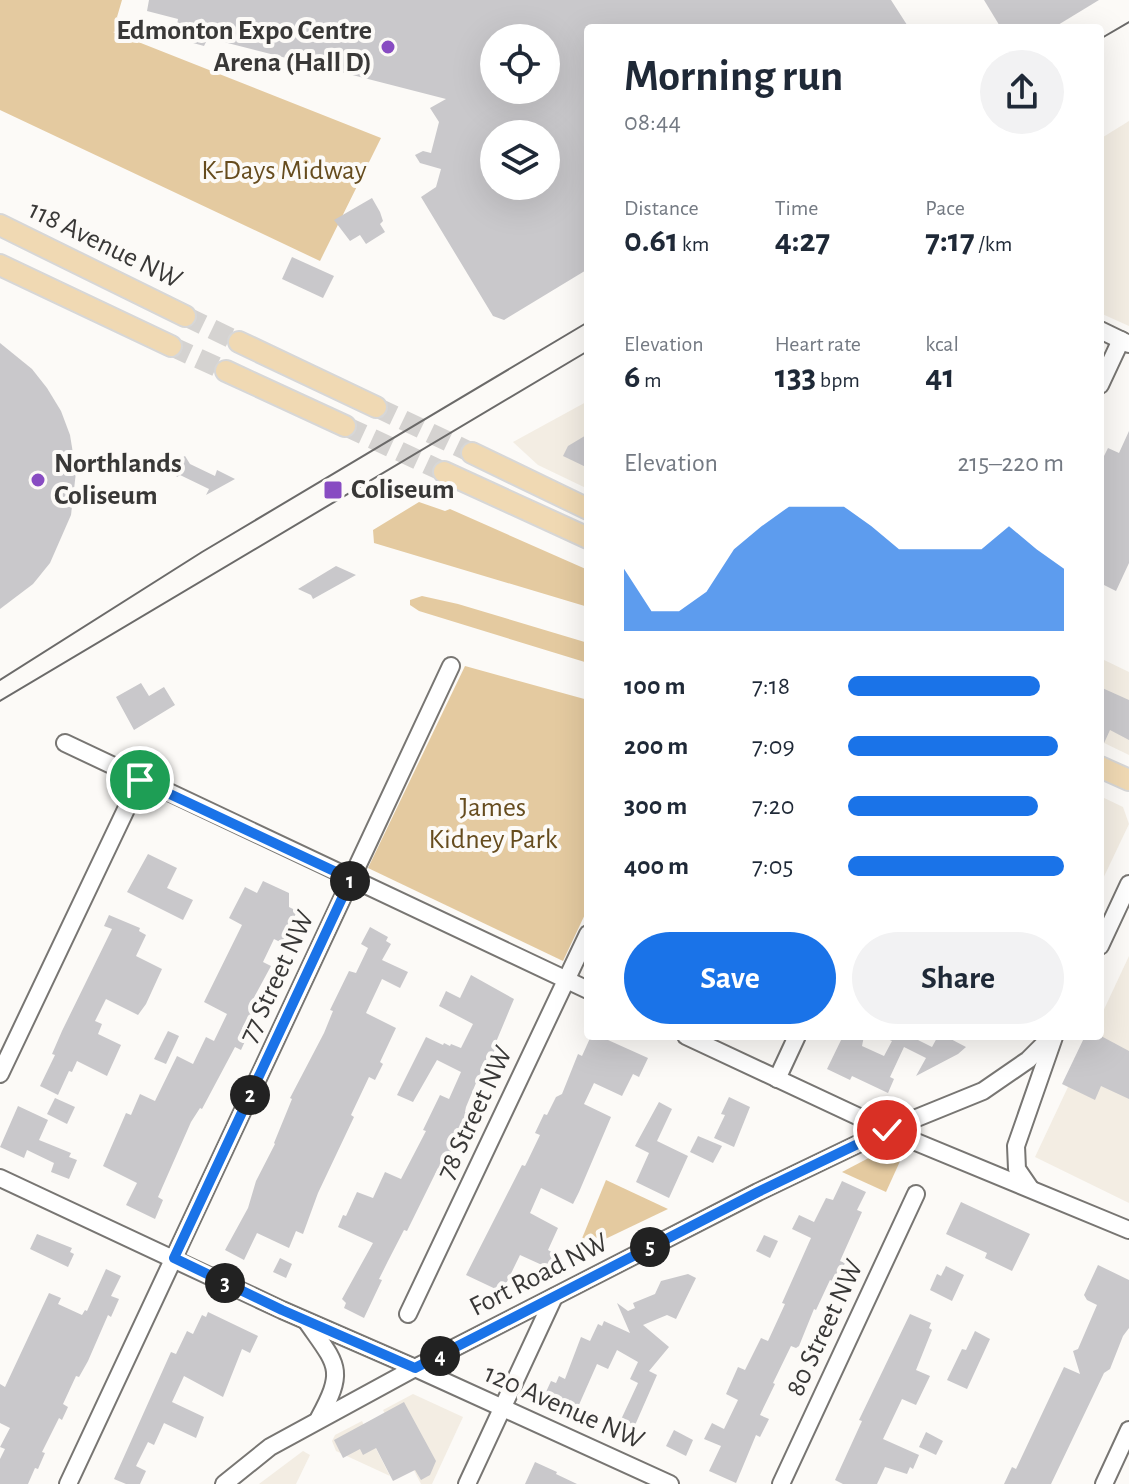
<!DOCTYPE html>
<meta charset="utf-8">
<style>
body{margin:0;font-family:"Alegreya Sans",sans-serif;background:#f2f2f3;color:#1f2937;height:100vh;display:flex;flex-direction:column;font-size:30px;white-space:nowrap}
*{box-sizing:border-box;margin:0}
p{font-size:26px;color:#747a83}
.icon{flex:none;width:44px;height:44px;fill:none;stroke:currentColor;stroke-width:2;stroke-linecap:round;stroke-linejoin:round}
.map{position:relative;flex:1;overflow:hidden}
.sheet{position:absolute;left:584px;top:24px;width:520px;height:1016px;display:flex;flex-direction:column;background:#fff;border-radius:8px;box-shadow:0 8px 32px #0002}
.sheet>*{flex:none}
.tools{position:absolute;left:480px;top:24px;display:grid;gap:16px}
.tools a{display:grid;place-items:center;width:80px;height:80px;border-radius:50%;background:#fff;box-shadow:0 8px 32px #0002;font-size:40px}
.pin{position:absolute;display:grid;place-items:center;width:68px;height:68px;color:#fff;margin:-34px;border:4px solid #fff;border-radius:50%;box-shadow:0 2px 8px #0007}
.km{position:absolute;width:40px;height:40px;margin:-20px;border-radius:50%;background:#222;color:#fff;font-size:22px;line-height:40px;text-align:center}
.round{display:grid;place-items:center;flex:none;width:84px;height:84px;border-radius:42px;background:#f2f2f3}
.head{display:flex;align-items:center;justify-content:space-between;height:136px;padding:0 40px}
h1{font-size:44px;font-weight:700;line-height:60px}
.metrics{display:grid;grid-template-columns:repeat(3,1fr);gap:12px;height:136px;padding:8px 40px}
.metrics div{display:grid;align-content:center}
.metrics b{font-size:34px;font-weight:700}
.metrics small{font-size:22px;font-weight:400}
.metrics p{font-size:22px}
.chart{height:224px;padding:16px 40px}
.chart p{display:flex;justify-content:space-between}
.chart svg{width:100%;height:144px;margin-top:8px;fill:#1a73e8;opacity:.7}
.button{display:flex;gap:16px;margin-top:auto;padding:16px 40px}
.button a{flex:1;height:92px;border-radius:48px;background:#1a73e8;color:#fff;font-size:32px;font-weight:700;line-height:92px;text-align:center}
.button a+a{background:#f2f2f3;color:#1f2937}
ul{padding:0 40px;list-style:none;font-size:26px}
li{display:grid;grid-template-columns:128px 96px 1fr;align-items:center;height:60px}
li i{height:20px;border-radius:10px;background:#1a73e8}
.map>svg:first-child{display:block}
.built{fill:#f3ede3}
.green{fill:#e4caa0}
.building{fill:#c9c8cb;fill-rule:evenodd}
.lines{fill:none;stroke-linecap:round;stroke-linejoin:round}
.major-tunnel{stroke:#d5d3d1;stroke-width:20;stroke-dasharray:20 10;stroke-linecap:butt}
.minor-casing{stroke:#787673;stroke-width:20}
.major-casing{stroke:#d7d7d7;stroke-width:24}
.minor{stroke:#fff;stroke-width:16}
.major{stroke:#f0d9b3;stroke-width:20}
.tram{stroke:#6b6a69;stroke-width:2}
.route-casing{stroke:#fff;stroke-width:16}
.route{stroke:#1a73e8;stroke-width:10}
.poi-dot{fill:#884cc2;stroke:#fcfaf7;stroke-width:3}
.labels{text-anchor:middle;dominant-baseline:central;stroke-width:8;stroke-linejoin:round;paint-order:stroke}
.poi-label{font-size:28px;font-weight:bold;fill:#393837;stroke:#fcfaf7;text-anchor:start}
.park-label{font-size:28px;fill:#664c1e;stroke:#fcfaf7}
.street-label{font-size:28px;fill:#393837;stroke:#fcfaf7}
</style>
<div class="map">
<svg width="1129" height="1484" viewBox="0 0 1129 1484">
<rect width="100%" height="100%" fill="#fcfaf7"/>
<g class="built">
<path d="M1129,121v205l-29,-13v-174z"/>
<path d="M588,401v88l-50,-24 -25,-23z"/>
<path d="M1100,658l29,14v83l-29,-14z"/>
<path d="M1100,796l23,11 6,17 -29,61z"/>
<path d="M1129,956v247l-94,-46 57,-121h8v-18z"/>
<path d="M413,1394l50,23 -31,67h-11l-38,-74z"/>
<path d="M362,1421l28,55 -54,-25 -4,-10 3,-6z"/>
<path d="M303,1451l7,4 -14,29h-37z"/>
</g>
<g class="green">
<path d="M0,0h122l-5,17 12,3 -3,10 -13,2 268,106 -61,123 -320,-151z"/>
<path d="M419,502l26,9 5,-2 138,61v37l-214,-64 -1,-13z"/>
<path d="M422,596l36,8 130,39v20l-169,-52 -9,-6v-5z"/>
<path d="M465,666l123,34v208l-25,53 -195,-93z"/>
<path d="M882,1151l19,8 -15,33 -44,-20z"/>
<path d="M606,1180l62,29 -92,44z"/>
</g>
<g class="building">
<path d="M149,0h742l18,28h-321v241l-84,51 -11,-4 -72,-119 15,-10 5,-18 -21,-6 -5,-8 8,-4 8,2 8,-31 -9,-14 16,-9 -238,-61 -4,8 -29,-8 3,-19 -31,-8zM494,38h52v52h-52zM494,134h52v52h-52z"/>
<path d="M984,0h115l-46,28h-52z"/>
<path d="M372,198l8,14 3,9 -3,3 5,8 -19,12 -6,-9 -10,6 -16,-21z"/>
<path d="M292,257l42,19 -11,22 -41,-19z"/>
<path d="M0,343l32,26 15,19 14,23 9,24 6,37 -5,43 -21,48 -17,21 -33,25z"/>
<path d="M1129,431v132l-13,28 -16,-8v-119l8,-16 11,5z"/>
<path d="M588,434v34l-25,-12 5,-10z"/>
<path d="M185,456l5,8 25,12 2,-6 18,9 -29,16 3,-6 -29,-14 -3,2 -7,-12z"/>
<path d="M336,566l20,9 -43,24 -2,-4 -13,-6z"/>
<path d="M141,683l8,13 15,-9 11,18 -41,25 -18,-33z"/>
<path d="M1100,687l29,13v40l-19,-10 -10,22z"/>
<path d="M148,854l29,14 -10,20 26,12 -10,20 -56,-28z"/>
<path d="M263,881l26,12v14l8,4 -15,32 -8,-4 -11,23 8,4 -21,39 8,3 -3,6 2,1 -16,35 -6,-3 -33,62 -2,-1 -9,14 -33,75 5,3 -8,19 -29,-14 11,-22 -34,-17 23,-53 5,2 9,-21 15,7 22,-45 16,8 13,-27 8,4 13,-27 -23,-12 38,-77 -13,-7 16,-31 12,6z"/>
<path d="M109,915l31,13 -1,3 7,4 -10,21 26,13 -16,35 -8,11 -32,-16 -11,22 7,3 -4,10 23,11 -14,31 -30,-15 -5,11 -3,-1 -11,24 -18,-9 15,-31 -3,-1 10,-23 50,-102 -8,-3z"/>
<path d="M370,927l18,10 -2,4 5,3 -9,16 26,12 -8,16 -18,-9 -16,34 30,15 -16,34 3,2 -8,16 -6,-3 -18,38 3,2 -36,76 -15,41 -7,-3 -7,17 -32,-15 -13,27 -19,-10 23,-42 8,-27 19,-37 -1,-1 18,-44 -2,-1 34,-65 9,-22 -3,-1 19,-39 7,2 12,-25 -7,-4z"/>
<path d="M471,975l43,24 -18,43 2,1 -8,17 -3,-1 -11,24 -10,24 -1,5 3,1 -15,35 -12,21 -3,-1 -31,63 -3,-1 -16,31 -9,18 3,1 -18,38 -20,-10 2,-5 -4,-4 31,-56 -35,-16 5,-12 3,1 11,-24 16,6 12,-26 16,7 25,-48 -3,-1 17,-35 9,4 12,-27 -24,-12 -24,42 -16,-7 29,-58 17,8 1,-2 6,3 1,-2 10,4 12,-24 -34,-18 7,-15 14,7z"/>
<path d="M168,1031l11,5 -13,28 -12,-5z"/>
<path d="M591,1036h19l-2,4 40,18 -9,19 -6,-3 -11,22 -28,-13 -10,21 27,13 -32,75 -6,12 -32,-16 -11,25 28,15 -10,22 11,6 -6,14 -33,-15 -18,37 -36,-17 56,-110 3,1 3,-6 12,-25 -5,-2 9,-19 3,1 9,-18 6,-3 16,-40 4,2z"/>
<path d="M843,1036h21l-2,10 22,10 8,-15 -12,-5h30l22,11 6,-11h7l21,11 -8,7 -42,22 10,-18 -22,-11 -14,30 4,2 -6,14 -36,-17 -2,4 -23,-11z"/>
<path d="M1085,1036h16l28,15v48l-28,-13 -6,14 -33,-16z"/>
<path d="M729,1097l21,10 -16,40 -20,-9 11,-23 -4,-1z"/>
<path d="M55,1098l20,9 -8,17 -20,-10z"/>
<path d="M659,1102l13,7 -15,32 31,15 -19,42 -33,-16 13,-29 -14,-7z"/>
<path d="M18,1106l30,14 -9,20 32,13 -2,4 8,3 -8,19 -18,-7 3,-9 -27,-13 -3,8 -24,-11z"/>
<path d="M698,1136l24,10 -9,17 -23,-11z"/>
<path d="M842,1181l24,11 -9,18 5,2 -22,49 5,2 -6,13 -4,-2 -3,7 -2,-1 -14,30 -2,-1 -15,37 -3,2 -5,-2 -18,37 2,1 -15,31 9,4 -9,18 -4,-2 -20,48 -27,-12 12,-25 -17,-7 8,-16 12,6 14,-29 -12,-6 12,-27 7,3 16,-32 7,3 17,-37 -3,-1 29,-65 -19,-9 7,-14 15,7 12,-24 7,2z"/>
<path d="M961,1202l69,32 -18,37 -27,-13 2,-5 -41,-19z"/>
<path d="M37,1234l35,14 -2,4 4,2 -6,13 -38,-18z"/>
<path d="M764,1235l14,6 -8,17 -14,-7z"/>
<path d="M280,1258l12,6 -6,14 -13,-6z"/>
<path d="M1098,1265l31,15v48l-6,8 -13,33 -6,4 -53,111h-47l8,-17 4,2 48,-102 16,7 -7,-23 5,-2 19,-44 -10,-5 -3,-5z"/>
<path d="M946,1266l18,9 -12,26 -22,-11 7,-16 4,2z"/>
<path d="M106,1269l15,7 -10,20 8,3 -8,18 -3,-2 -20,46 -9,16 -3,-1 -13,28 5,3 -6,13 -3,-2 -17,34 3,1 -7,16 -3,-1 -7,16h-28v-25l5,-10 -5,-2 10,-19 -10,-5v-39l5,3 44,-94 12,5 -3,6 24,11 3,-5 2,1z"/>
<path d="M688,1274l8,4 -20,41 -9,-4 -24,10 26,22 -20,24 8,4 -25,57 -14,-6 20,-43 -8,-4 8,-17 -21,-12 -9,19 -11,-5 -19,43 -32,-15 5,-11 5,2 3,-7 6,3 16,-42 9,4 8,-17 4,2 2,-5 26,12 -13,-30 11,8 7,-3 -2,-5 22,-9 6,-13z"/>
<path d="M208,1312l50,24 -8,17 -8,-4 -19,48 -39,-21 -12,26 32,15 -8,21 -32,-15 -10,22 -6,-3 -12,24 10,5 -6,13h-14l-12,-5 57,-127 5,2 11,-23 6,3 9,-19 4,2z"/>
<path d="M910,1314l21,9 -2,5 3,2 -16,40 14,6 -14,29 -14,-6 -19,40 36,16 -6,14 -3,-2 -3,7 -22,-7 -8,17h-34l-8,-4 27,-59 -3,-1z"/>
<path d="M975,1331l15,8 -23,50 -20,-9 15,-31 4,1z"/>
<path d="M404,1402l32,59 -6,14 -9,5 -6,-10 -22,11 -17,-33 -13,7 -3,-6 -17,9 -9,-18z"/>
<path d="M674,1430l19,10 -7,16 -20,-10z"/>
<path d="M926,1432l17,9 -7,14 -17,-8z"/>
<path d="M535,1462l22,10 -1,2 21,10h-52z"/>
</g>
<g class="lines">
<g class="major-tunnel">
<path d="M185,316l54,26"/>
<path d="M171,346l55,25"/>
<path d="M376,407l96,46"/>
<path d="M345,426l99,46"/>
</g>
<g class="minor-casing">
<g id="minor">
<path d="M1100,330l29,14"/>
<path d="M1100,385l21,-45"/>
<path d="M65,743l523,247"/>
<path d="M1100,946l29,-62"/>
<path d="M686,1036l201,94 242,100"/>
<path d="M0,1074l140,-294"/>
<path d="M777,1079l20,-43"/>
<path d="M0,1178l282,132 133,58 255,116"/>
<path d="M1030,1188l-13,-19 -1,-23 38,-109"/>
<path d="M408,1314l180,-380"/>
<path d="M307,1322c30,43 39,47 12,96"/>
<path d="M68,1484l383,-818"/>
<path d="M224,1484l46,-37 145,-79 343,-176 129,-62 96,-39 45,-31 24,-24"/>
<path d="M467,1484l87,-187"/>
<path d="M781,1484l135,-290"/>
<path d="M1104,1484l25,-54"/>
</g>
</g>
<g class="major-casing">
<g id="major">
<path d="M0,225l185,91"/>
<path d="M0,265l171,81"/>
<path d="M239,342l137,65"/>
<path d="M226,371l119,55"/>
<path d="M472,453l116,56"/>
<path d="M444,472l144,66"/>
<path d="M1100,767l29,13"/>
</g>
</g>
<use href="#minor" class="minor"/>
<use href="#major" class="major"/>
<g class="tram">
<path d="M1100,39l29,-17"/>
<path d="M0,680l202,-128 386,-230"/>
<path d="M0,701l588,-350"/>
</g>
</g>
<g class="lines">
<g class="route-casing">
<path id="route" d="M140,780l211,99 -177,379 108,52 133,58 343,-176 129,-62"/>
</g>
<use href="#route" class="route"/>
</g>
<g class="poi-dot">
<circle cx="388" cy="47" r="8"/>
<circle cx="38" cy="480" r="8"/>
<rect x="323" y="480" width="20" height="20" rx="4"/>
</g>
<g class="labels">
<g class="poi-label">
<text x="372" y="31" text-anchor="end">Edmonton Expo Centre<tspan x="372" dy="32">Arena (Hall D)</tspan></text>
<text x="54" y="464">Northlands<tspan x="54" dy="32">Coliseum</tspan></text>
<text x="351" y="490">Coliseum</text>
</g>
<g class="park-label">
<text x="284" y="171">K-Days Midway</text>
<text x="493" y="808">James<tspan x="493" dy="32">Kidney Park</tspan></text>
</g>
<g class="street-label">
<text transform="translate(105 245) rotate(26)">118 Avenue NW</text>
<text transform="translate(277 977) rotate(-65)">77 Street NW</text>
<text transform="translate(475 1113) rotate(-65)">78 Street NW</text>
<text transform="translate(539 1275) rotate(-27)">Fort Road NW</text>
<text transform="translate(825 1328) rotate(-65)">80 Street NW</text>
<text transform="translate(564 1407) rotate(24)">120 Avenue NW</text>
</g>
</g>
</svg>
<div class="tools">
<a><svg class="icon" aria-label="locate" viewBox="0 0 24 24"><circle cx="12" cy="12" r="6"/><path d="M12 2v4M12 18v4M2 12h4M18 12h4"/></svg></a>
<a><svg class="icon" aria-label="layers" viewBox="0 0 24 24"><path d="M12 4l9 5-9 5-9-5zM3 14l9 5 9-5"/></svg></a>
</div>
<div class="pin" style="left:140px;top:780px;background:#1e9e55"><svg class="icon" aria-label="arrive" viewBox="0 0 24 24"><path d="M6 21V4h12l-3 4 3 4H6"/></svg></div>
<div class="pin" style="left:887px;top:1130px;background:#d93025"><svg class="icon" aria-label="check" viewBox="0 0 24 24"><path d="M5 12l5 5 9-10"/></svg></div>
<b class="km" style="left:350px;top:881px">1</b>
<b class="km" style="left:250px;top:1095px">2</b>
<b class="km" style="left:225px;top:1283px">3</b>
<b class="km" style="left:440px;top:1356px">4</b>
<b class="km" style="left:650px;top:1247px">5</b>
<section class="sheet">
<div class="head"><div><h1>Morning run</h1><p>08:44</p></div><a class="round"><svg class="icon" aria-label="share" viewBox="0 0 24 24"><path d="M12 15V3M7 8l5-5 5 5M5 13v7h14v-7"/></svg></a></div>
<div class="metrics">
<div><p>Distance</p><b>0.61<small> km</small></b></div>
<div><p>Time</p><b>4:27</b></div>
<div><p>Pace</p><b>7:17<small> /km</small></b></div>
</div>
<div class="metrics">
<div><p>Elevation</p><b>6<small> m</small></b></div>
<div><p>Heart rate</p><b>133<small> bpm</small></b></div>
<div><p>kcal</p><b>41</b></div>
</div>
<div class="chart"><p><span>Elevation</span>215–220 m</p>
<svg viewBox="0 0 160 44" preserveAspectRatio="none"><path d="M0 44V25L10 38L20 38L30 32L40 19L50 12L60 6L70 6L80 6L90 12L100 19L110 19L120 19L130 19L140 12L150 19L160 25V44z"/></svg>
</div>
<ul>
<li><b>100 m</b>7:18<i style="width:89%"></i></li>
<li><b>200 m</b>7:09<i style="width:97%"></i></li>
<li><b>300 m</b>7:20<i style="width:88%"></i></li>
<li><b>400 m</b>7:05<i style="width:100%"></i></li>
</ul>
<div class="button"><a>Save</a><a>Share</a></div>
</section>
</div>
